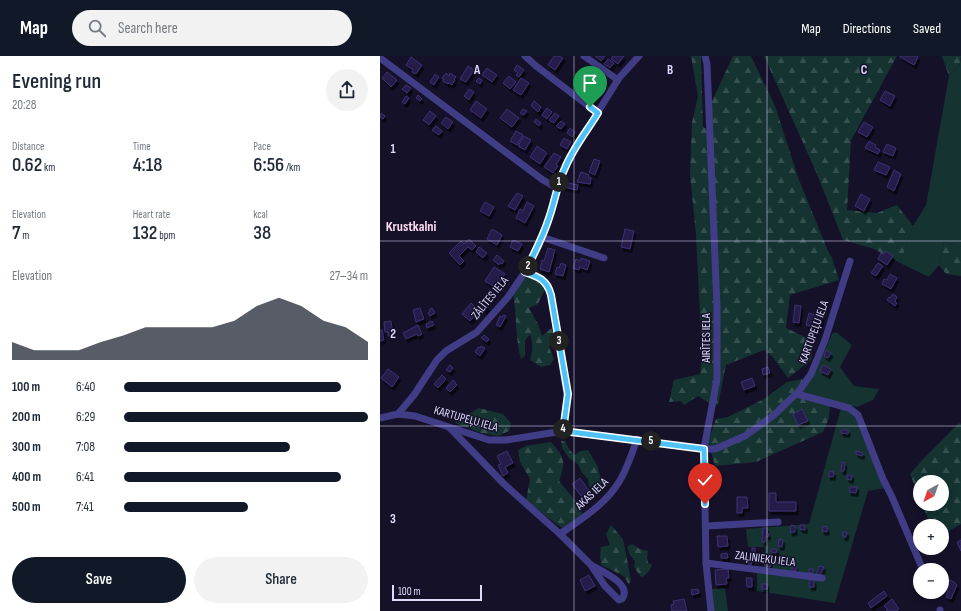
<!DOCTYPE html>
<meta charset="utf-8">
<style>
body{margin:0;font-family:"Sofia Sans Condensed",sans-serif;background:#f2f2f3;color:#1f2937;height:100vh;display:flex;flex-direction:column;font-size:15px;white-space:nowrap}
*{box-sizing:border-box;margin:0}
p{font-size:13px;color:#747a83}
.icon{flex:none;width:22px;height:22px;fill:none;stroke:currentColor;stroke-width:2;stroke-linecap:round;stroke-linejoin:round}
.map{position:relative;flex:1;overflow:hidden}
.sheet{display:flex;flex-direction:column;background:#fff;width:380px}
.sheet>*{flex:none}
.needle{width:26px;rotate:220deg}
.tools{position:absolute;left:533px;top:419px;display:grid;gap:8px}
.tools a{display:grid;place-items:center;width:36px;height:36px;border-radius:50%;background:#fff;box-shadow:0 2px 10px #0003;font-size:20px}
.scale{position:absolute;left:12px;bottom:10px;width:90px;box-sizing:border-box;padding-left:4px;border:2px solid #dedafe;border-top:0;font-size:11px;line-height:14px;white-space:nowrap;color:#dedafe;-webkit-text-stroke:3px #151129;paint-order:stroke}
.pin{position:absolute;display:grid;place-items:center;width:34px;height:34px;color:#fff;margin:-41px -17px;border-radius:50% 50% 50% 0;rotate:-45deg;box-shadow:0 0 4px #0007}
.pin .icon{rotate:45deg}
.km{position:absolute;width:20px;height:20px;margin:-10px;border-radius:50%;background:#222;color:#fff;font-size:11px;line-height:20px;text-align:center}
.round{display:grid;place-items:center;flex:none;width:42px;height:42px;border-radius:21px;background:#f2f2f3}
.head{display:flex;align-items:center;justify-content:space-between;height:68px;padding:0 12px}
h1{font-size:22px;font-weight:600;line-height:30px}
.figures{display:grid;grid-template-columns:repeat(3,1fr);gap:6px;height:68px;padding:4px 12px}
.figures div{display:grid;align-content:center}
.figures b{font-size:20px;font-weight:600}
.figures small{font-size:11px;font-weight:400}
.figures p{font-size:11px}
.chart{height:112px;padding:8px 12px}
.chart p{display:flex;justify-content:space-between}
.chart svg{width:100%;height:72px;margin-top:4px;fill:#111827;opacity:.7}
.primary-button{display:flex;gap:8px;margin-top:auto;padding:8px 12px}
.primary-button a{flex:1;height:46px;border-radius:24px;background:#111827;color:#fff;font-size:16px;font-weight:600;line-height:46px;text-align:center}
.primary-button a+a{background:#f2f2f3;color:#1f2937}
ul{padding:0 12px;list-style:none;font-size:13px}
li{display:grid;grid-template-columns:64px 48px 1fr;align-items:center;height:30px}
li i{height:10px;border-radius:5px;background:#111827}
header{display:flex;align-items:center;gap:24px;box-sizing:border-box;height:56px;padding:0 20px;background:#111827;color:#fff}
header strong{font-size:19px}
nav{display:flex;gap:22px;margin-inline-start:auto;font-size:14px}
.search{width:280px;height:36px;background:#f2f2f3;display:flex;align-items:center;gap:10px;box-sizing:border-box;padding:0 14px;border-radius:22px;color:#747a83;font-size:15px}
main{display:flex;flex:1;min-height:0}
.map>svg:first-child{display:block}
.green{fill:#143331}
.forest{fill:url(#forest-firs)}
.building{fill:#261e49;stroke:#3d3075;filter:url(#shadow)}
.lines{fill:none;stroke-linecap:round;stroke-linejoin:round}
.minor{stroke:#403d86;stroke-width:7}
.route-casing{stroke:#fff;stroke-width:8}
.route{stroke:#4fc3f7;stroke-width:5}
.grid{fill:none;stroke:#dedafe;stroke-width:1;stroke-opacity:0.55}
.labels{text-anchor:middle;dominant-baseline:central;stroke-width:3;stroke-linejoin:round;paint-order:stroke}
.street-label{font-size:12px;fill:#dedafe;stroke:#151129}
.quarter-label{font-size:14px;font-weight:bold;fill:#fedcf2;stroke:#151129}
.grid-label{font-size:13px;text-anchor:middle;font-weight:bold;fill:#dedafe;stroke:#151129;stroke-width:3;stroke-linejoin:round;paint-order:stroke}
</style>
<header>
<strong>Map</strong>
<div class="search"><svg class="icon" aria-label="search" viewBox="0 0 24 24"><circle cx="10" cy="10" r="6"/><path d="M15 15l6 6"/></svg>Search here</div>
<nav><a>Map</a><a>Directions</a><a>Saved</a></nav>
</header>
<main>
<section class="sheet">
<div class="head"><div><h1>Evening run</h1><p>20:28</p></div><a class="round"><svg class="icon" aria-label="share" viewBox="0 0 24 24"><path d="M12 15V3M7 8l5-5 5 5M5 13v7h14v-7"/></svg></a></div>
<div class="figures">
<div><p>Distance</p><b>0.62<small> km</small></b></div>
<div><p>Time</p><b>4:18</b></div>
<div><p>Pace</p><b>6:56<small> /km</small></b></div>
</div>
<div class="figures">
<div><p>Elevation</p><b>7<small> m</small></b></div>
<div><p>Heart rate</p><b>132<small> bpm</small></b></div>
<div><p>kcal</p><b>38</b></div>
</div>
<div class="chart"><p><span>Elevation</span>27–34 m</p>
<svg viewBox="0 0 160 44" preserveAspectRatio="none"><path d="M0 44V33L10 38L20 38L30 38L40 33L50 29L60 24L70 24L80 24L90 24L100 20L110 11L120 6L130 11L140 20L150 24L160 33V44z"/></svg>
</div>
<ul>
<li><b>100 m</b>6:40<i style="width:89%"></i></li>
<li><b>200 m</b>6:29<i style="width:100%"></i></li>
<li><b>300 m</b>7:08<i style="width:68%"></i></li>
<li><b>400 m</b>6:41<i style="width:89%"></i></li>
<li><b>500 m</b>7:41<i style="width:51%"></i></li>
</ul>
<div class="primary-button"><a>Save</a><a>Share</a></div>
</section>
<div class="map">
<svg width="581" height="555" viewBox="0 0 581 555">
<defs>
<pattern id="forest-firs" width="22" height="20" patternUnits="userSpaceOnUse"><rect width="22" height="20" fill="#143331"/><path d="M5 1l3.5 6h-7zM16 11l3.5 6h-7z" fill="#365050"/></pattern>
<filter id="shadow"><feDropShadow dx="2" dy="3.5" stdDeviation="0" flood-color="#0009"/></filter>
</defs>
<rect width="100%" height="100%" fill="#151129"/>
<g class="green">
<path d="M581,2v189l-17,-5 -5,23 -10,12 -29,-14 13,-37 13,-21 23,-129 10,-10z"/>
<path d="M456,276l16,13 -12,22 14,19 25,3 -6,11 -16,7 -55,-15 12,-18 18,-40z"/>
<path d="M461,352l13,6 31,74 -17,3 -33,112 -78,-12v-19l7,-6 1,-19h-17l-2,-18 63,-5z"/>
<path d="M345,532l3,23h-15l-1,-22z"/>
</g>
<g class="forest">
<path d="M311,0h10l2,71 6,3 3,-29 21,-45h18l24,50 24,74 29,71 4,7 7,22 -49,15 -4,33 27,13 -2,19 -23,18 -16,-22 -8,-6 -38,15 -8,40h-6l-14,-9 -14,9 -3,-4 -12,1 5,-22 26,-6 2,-19 -6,-120 -6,-61 2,-52 6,-26z"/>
<path d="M384,0h133l-46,84 -4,70 30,3 20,-8 16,21 -13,37 -26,-14 -31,-9 -26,-66z"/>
<path d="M562,0h19l-2,10 -10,10z"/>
<path d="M564,186l17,5v29l-15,-2 -7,-9z"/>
<path d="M145,219l21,12 -8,17 -9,4 9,16 4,12 11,-9 2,9 -6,11 5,12 -4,6 -9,2 -11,-7c3,-9 3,-17 0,-26l-5,7v15l-4,3c-6,-21 -4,-43 -8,-65z"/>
<path d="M422,323l6,19 22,7 -1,13 -6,14 -67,30 -41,4 -7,-24 8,-23 12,-2 36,-18 23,-17z"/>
<path d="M99,352l24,6 8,9 -2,8 -11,5 -17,-3 -26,-10 5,-4z"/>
<path d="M579,367l2,1v100l-19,11v-9h-11l-9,-22h20v-22h-22v17l-10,-25 14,-16z"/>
<path d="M181,385h4l4,8 5,6 7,-4 7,-1 9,15 7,25 -9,4 -6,-8 -1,-7 -6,-6 -4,-9 -9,-6 -7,-10z"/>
<path d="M171,386c14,16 15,19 8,39l19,23 5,11 -21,13 -36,-27 4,-22 -10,-17 -2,-12 8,-4z"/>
<path d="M231,469l12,14 8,41 -2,5 -5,-9 -23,-11 -1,-9 1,-9 9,-2 -4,-11z"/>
<path d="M252,488l8,5 8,2 -1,7 1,5 4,2 -3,6 -6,6 -3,-1 -6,-9 1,-6 -5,-6 -3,-8z"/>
</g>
<g class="building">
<path d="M174,0h6l3,2 -8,12 -7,-5z"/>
<path d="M215,0h10l-4,5z"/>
<path d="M233,0h11l-6,8 -7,-5z"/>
<path d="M520,0h17l1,1 -4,8 -14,-8z"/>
<path d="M31,1l11,8 -6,9 -4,-2 1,-2 -7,-5z"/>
<path d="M228,3l6,4 -4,5 -6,-4z"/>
<path d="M137,9l7,5 -5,7 -3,-2 2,-2 -4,-3z"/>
<path d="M88,10l6,4 -8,12 -6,-3z"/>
<path d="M107,12l10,7 -5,7 -10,-7z"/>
<path d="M7,16l10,8 -6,7 -9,-9z"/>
<path d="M66,17l3,3 1,-3 6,4 -2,2 1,1 -3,5 -3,-2 -1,1 -5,-3 1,-2 -2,-1z"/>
<path d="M55,18l4,3 -5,8 -4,-3z"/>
<path d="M129,20l7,6 -6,7 -7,-6z"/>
<path d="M99,22l3,2 -2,4 -4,-3z"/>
<path d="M141,22l8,5 -8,12 -8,-5z"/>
<path d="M201,27l5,4 -4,5 -5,-3z"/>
<path d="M26,29l5,3 -4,5 -5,-4z"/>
<path d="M212,31l7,6 -6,7 -7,-6z"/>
<path d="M89,33l5,3 -5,8 -5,-4z"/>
<path d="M505,35l10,5 -5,10 -10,-6z"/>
<path d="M38,39l4,4 -2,2 -4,-3z"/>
<path d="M26,40l3,2 -4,6 -3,-2z"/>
<path d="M96,45l11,8 -6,9 -11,-8z"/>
<path d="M154,45l7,6 -3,5 -7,-6z"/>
<path d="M167,52l5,4 -5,7 -5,-4z"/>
<path d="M127,53l12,9 -7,9 -12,-9z"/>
<path d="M143,53l4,2 -3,4 -4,-2z"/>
<path d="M50,55l6,5 -7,9 -6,-5z"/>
<path d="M1,57l4,3 -2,3 -3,-2z"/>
<path d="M175,57l4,3 -5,7 -5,-3z"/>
<path d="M66,61l7,5 -5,7 -7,-6z"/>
<path d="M156,63l5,4 -2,3 -5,-4z"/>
<path d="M181,65l4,3 -4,5 -5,-3z"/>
<path d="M484,66l9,5 -6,10 -9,-5z"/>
<path d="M56,70l6,5 -3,4 -7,-5z"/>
<path d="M190,72l5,4 -3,5 -5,-4z"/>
<path d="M136,75l7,4 -6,10 -7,-4z"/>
<path d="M144,80l7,4 -6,10 -7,-4z"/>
<path d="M184,82l7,4 -4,7 -7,-4z"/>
<path d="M489,85l7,4 -1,2 5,3 -2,4 -13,-6z"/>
<path d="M507,88l9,4 -3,8 -10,-4z"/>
<path d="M157,90l10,7 -7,11 -10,-7z"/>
<path d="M174,97l7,4 -5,8 2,1 -5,7 -9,-6z"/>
<path d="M214,103l6,2 -5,14 -6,-3z"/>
<path d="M498,106l12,5 -4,8 -12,-5z"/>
<path d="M514,114l7,4 -7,17 -7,-4z"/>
<path d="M201,116l8,3 -1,2 3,1 -1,6 -13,-2z"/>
<path d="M184,126l14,3 -1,5 -14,-3z"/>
<path d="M137,137l6,3 -8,14 -7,-4z"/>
<path d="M481,138l9,5 -6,12 -9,-5z"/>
<path d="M105,146l9,5 -5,9 -9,-5z"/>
<path d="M147,146l7,4 -9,17 -9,-5 4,-9 3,2z"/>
<path d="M112,173l10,6 -5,10 -10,-6z"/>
<path d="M245,173l9,2 -4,18 -9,-2z"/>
<path d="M89,183l7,7 -4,4 -4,-3 -9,9 5,5 -4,4 -11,-12 12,-12 3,3z"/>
<path d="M133,184l9,4 -4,7 -8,-4z"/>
<path d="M99,191l8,6 -4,5 -7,-6z"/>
<path d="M168,192l7,2 -6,22 -9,-3 2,-9 2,1z"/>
<path d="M506,195l7,5 -6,9 -9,-6 3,-6 3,1z"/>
<path d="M117,199l7,6 -2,3 -2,-1 -1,2 -6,-5z"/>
<path d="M201,202l9,3 -3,9 -7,-3 -1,3 -6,-2 3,-9 4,2z"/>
<path d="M181,207l5,2 -3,11 -8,-2 2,-7 2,1z"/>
<path d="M498,207l5,3 -7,10 -5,-3z"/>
<path d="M114,211l11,7 -9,14 -11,-7z"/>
<path d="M510,218l7,4 -6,11 -9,-5 2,-5 3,1z"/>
<path d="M513,238l4,3 -2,4 2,2 -2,3 -8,-6 2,-3 1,1z"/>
<path d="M91,247l8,8 -9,10 -8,-7z"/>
<path d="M105,249l3,2 -3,4 -3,-2z"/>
<path d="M415,249l6,1 -2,17 -6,-1z"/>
<path d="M40,252l4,11 -8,3 -3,-12z"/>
<path d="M52,252l3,5 -5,3 -2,-3 2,-1 -1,-2z"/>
<path d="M429,257l13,4 -3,12 -13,-4z"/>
<path d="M123,259l3,1 -6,11 -4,-2 4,-9 2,1z"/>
<path d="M11,265l2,14 -5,1v-4h-3l-1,-10z"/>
<path d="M52,265l2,4 -7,3 -1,-4z"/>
<path d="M38,269l4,9 -4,2 -1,-2 -11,5 -3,-6z"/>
<path d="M0,274h2l2,10 -4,1z"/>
<path d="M104,279l5,4 -2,3 -6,-4z"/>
<path d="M101,290l4,2 -5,8 -5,-4 3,-5 2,1z"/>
<path d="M446,294l5,3 -3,5 -4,-2z"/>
<path d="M70,309l3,3 -3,4 -4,-2z"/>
<path d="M443,309l8,4 -3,6 -8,-4z"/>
<path d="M388,311l2,6 -7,2 -1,-6z"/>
<path d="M8,313l11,8 -7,10 -11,-9z"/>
<path d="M62,319l4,4 -8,9 -4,-4z"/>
<path d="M372,322l3,8 -11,4 -3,-8z"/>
<path d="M73,324l4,5 -7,7 -4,-4z"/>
<path d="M422,353l6,12 -10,4 -5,-11z"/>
<path d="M461,374h7v4l-7,-1z"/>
<path d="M127,395l6,12 -8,4 3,6 -5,3 -5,-11 3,-1 -4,-8z"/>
<path d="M476,395l7,2 -1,3 -6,-2z"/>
<path d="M462,406l3,1 -1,8h-3z"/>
<path d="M450,415l4,1 -1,5 -5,-1z"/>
<path d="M467,419h5l-1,5 -4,-1z"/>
<path d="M200,422l9,13 -8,5 -9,-12z"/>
<path d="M470,431h7l-1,6 -7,-1z"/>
<path d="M389,437h7v9h20v9h-27z"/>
<path d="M357,441h10l1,11h-6v5h-5z"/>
<path d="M411,469l4,1v6h-5z"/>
<path d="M420,469h5v5l-5,-1z"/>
<path d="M443,470l4,1v5l-5,-1z"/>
<path d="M383,472h4v5l2,1 -1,3 -2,-1 -1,6h-3z"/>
<path d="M463,476h4l-1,5h-3z"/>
<path d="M337,480h10l1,10 -10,1z"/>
<path d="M399,483l4,1 -1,7 -4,-1z"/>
<path d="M581,484v11l-4,-9z"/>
<rect x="372" y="492" width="3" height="5"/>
<path d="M391,493h6l-1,4 -5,-1z"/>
<path d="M356,496l9,1v3l-9,-1z"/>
<path d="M347,497l1,5h-7v-4z"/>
<path d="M386,499l5,1 -1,11 -5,-1z"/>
<path d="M369,503l3,2 -1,4 -4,-2z"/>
<rect x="412" y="510" width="4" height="5"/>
<path d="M439,510l5,1 -4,8 -4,-1z"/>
<path d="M348,513l1,9h-3l1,6 -11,1 -1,-15z"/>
<rect x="429" y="513" width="4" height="4"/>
<path d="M209,519l6,11 -10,5 -5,-11z"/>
<path d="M563,521l11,5 3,3 -6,14 -5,-2 2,-6 -3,-3 1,-3 -4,-2z"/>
<path d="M366,522h6v9h-5z"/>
<path d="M430,524h4v7h-5z"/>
<rect x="382" y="528" width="5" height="5"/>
<path d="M318,533l1,4 -7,2 -1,-5z"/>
<path d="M504,535l3,5 -16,12 -3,-5z"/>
<path d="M304,543l3,12h-15l-1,-6 3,-1 -1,-3z"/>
<path d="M512,543l7,10 -2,2h-11l2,-1 -4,-4z"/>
</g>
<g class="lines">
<g class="minor">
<path d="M145,0l11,10 62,47"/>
<path d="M204,0l34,24"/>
<path d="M325,0l2,8 10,243v72l-13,70 2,114 5,48"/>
<path d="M0,2l163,122 14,8"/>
<path d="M162,181l62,21"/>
<path d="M145,216l11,4 12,9 3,10 16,100 -4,36"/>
<path d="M417,338l52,14 9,7 25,64 9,18 31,73"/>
<path d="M18,358l16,-19 23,-35 9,-9 31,-19 31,-35 17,-25 17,-35 7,-18 8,-31 8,-21 10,-18 44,-71 20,-22"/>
<path d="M0,362l18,-4 17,2 74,24h17l57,-9 141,18h11l30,-13 29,-21 25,-24 12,-17 14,-34 25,-79"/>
<path d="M70,372l54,56 56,50 31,31 14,21 14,14 3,-1c11,-15 -21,-28 -31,-34"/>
<path d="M326,470l72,-4"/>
<path d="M180,478c21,-15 45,-29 59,-52 8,-13 13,-28 18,-43"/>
<path d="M326,507l116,15"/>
<path d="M560,554v1"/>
</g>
</g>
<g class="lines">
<g class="route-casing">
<path id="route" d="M210,51l8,6c-11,18 -25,35 -33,55 -8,16 -10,33 -16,50 -6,19 -15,36 -24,54 14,5 22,8 26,23l17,99 -5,37 141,18 1,55"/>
</g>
<use href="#route" class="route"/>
</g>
<path class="grid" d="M194,0v555M387,0v555M0,185h581M0,370h581"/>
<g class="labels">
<g class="street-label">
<text transform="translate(110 242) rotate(-51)">ZĀLĪTES IELA</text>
<text transform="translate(434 276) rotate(-70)">KARTUPEĻU IELA</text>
<text transform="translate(326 282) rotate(-90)">AIRĪTES IELA</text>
<text transform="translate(86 363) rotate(16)">KARTUPEĻU IELA</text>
<text transform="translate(212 438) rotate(-44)">AKAS IELA</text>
<text transform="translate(385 503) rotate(7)">ZAĻINIEKU IELA</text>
</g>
<g class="quarter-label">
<text x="31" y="170">Krustkalni</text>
</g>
</g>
<g class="grid-label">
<text x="97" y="18">A</text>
<text x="290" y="18">B</text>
<text x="484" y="18">C</text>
<text x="13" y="97">1</text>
<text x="13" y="282">2</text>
<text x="13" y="467">3</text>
</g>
</svg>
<div class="tools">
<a><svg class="needle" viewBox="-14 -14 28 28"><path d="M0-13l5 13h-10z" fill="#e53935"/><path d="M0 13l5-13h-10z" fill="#747a83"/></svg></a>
<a>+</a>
<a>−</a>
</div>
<div class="scale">100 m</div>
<div class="pin" style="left:210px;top:51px;background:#1e9e55"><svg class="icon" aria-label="arrive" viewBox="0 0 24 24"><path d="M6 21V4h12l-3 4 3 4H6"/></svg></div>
<div class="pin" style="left:325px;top:448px;background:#d93025"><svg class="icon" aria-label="check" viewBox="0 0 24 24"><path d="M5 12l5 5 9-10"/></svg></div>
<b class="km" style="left:179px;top:126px">1</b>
<b class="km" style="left:148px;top:210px">2</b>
<b class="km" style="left:179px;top:285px">3</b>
<b class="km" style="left:183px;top:373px">4</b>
<b class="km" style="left:271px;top:385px">5</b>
</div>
</main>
